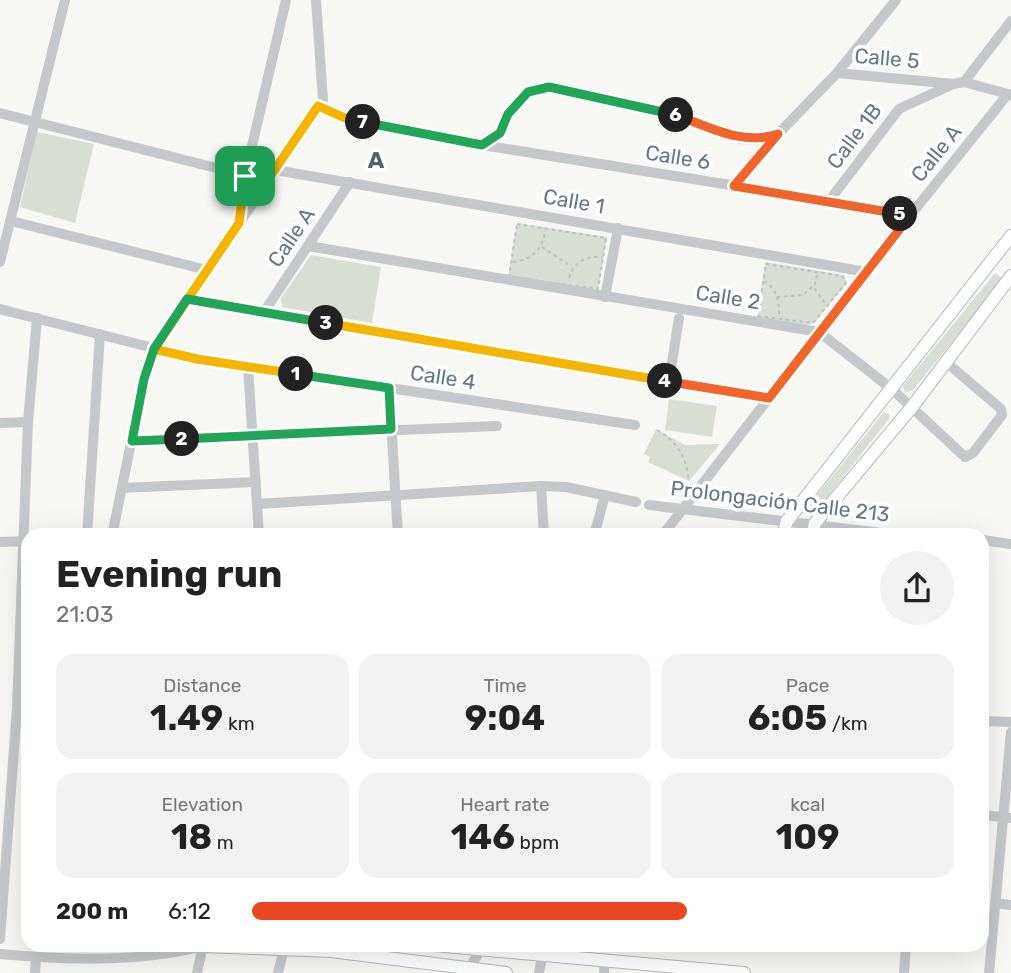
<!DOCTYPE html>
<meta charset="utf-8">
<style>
body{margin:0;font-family:Rubik,sans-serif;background:#f2f2f2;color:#222;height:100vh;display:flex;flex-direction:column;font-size:26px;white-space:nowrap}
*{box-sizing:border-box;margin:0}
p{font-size:23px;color:#767676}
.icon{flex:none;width:38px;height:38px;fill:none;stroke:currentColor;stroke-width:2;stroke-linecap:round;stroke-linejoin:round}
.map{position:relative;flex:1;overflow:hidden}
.details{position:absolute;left:21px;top:528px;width:968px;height:424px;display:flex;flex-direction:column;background:#fff;border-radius:21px;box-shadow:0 7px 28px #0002}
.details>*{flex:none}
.pin{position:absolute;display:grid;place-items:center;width:60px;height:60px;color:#fff;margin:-30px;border-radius:14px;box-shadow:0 4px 10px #0006}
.km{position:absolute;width:35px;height:35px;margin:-18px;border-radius:50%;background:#222;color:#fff;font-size:19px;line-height:35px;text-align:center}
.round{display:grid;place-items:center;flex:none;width:74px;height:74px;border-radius:37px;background:#f2f2f2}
.overview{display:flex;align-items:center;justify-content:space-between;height:119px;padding:0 35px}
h1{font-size:38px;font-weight:700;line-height:52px}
.stats{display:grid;grid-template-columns:repeat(3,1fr);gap:10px;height:119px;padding:7px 35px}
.stats div{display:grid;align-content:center;border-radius:18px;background:#f2f2f2;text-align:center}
.stats b{font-size:35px;font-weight:700}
.stats small{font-size:19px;font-weight:400}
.stats p{font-size:19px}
ul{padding:0 35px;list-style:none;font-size:23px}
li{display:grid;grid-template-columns:112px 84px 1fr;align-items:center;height:52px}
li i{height:18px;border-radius:9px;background:#e94721}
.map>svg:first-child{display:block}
.green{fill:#d8ded4}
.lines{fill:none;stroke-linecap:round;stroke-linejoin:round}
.secondary-casing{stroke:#b4babe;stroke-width:14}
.path{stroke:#bdc0c2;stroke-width:2;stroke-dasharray:3.5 3.5;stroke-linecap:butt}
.street{stroke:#c4c8cb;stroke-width:10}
.secondary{stroke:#fff;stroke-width:12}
.split-1-casing{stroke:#fff;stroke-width:14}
.split-2-casing{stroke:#fff;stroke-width:14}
.split-3-casing{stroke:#fff;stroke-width:14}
.split-4-casing{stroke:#fff;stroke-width:14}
.split-5-casing{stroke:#fff;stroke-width:14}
.split-6-casing{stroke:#fff;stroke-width:14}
.split-7-casing{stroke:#fff;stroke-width:14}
.split-8-casing{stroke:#fff;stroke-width:14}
.split-1{stroke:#f5b400;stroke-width:9}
.split-2{stroke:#22a559;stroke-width:9}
.split-3{stroke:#22a559;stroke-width:9}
.split-4{stroke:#f5b400;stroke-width:9}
.split-5{stroke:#f0652b;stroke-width:9}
.split-6{stroke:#f0652b;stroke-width:9}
.split-7{stroke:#22a559;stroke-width:9}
.split-8{stroke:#f5b400;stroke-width:9}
.labels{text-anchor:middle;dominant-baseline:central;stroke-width:7;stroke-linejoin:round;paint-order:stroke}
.street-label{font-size:21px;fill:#647885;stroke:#fff}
.neighbourhood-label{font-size:23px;font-weight:bold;fill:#53616a;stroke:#fff}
</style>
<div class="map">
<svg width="1011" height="973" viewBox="0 0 1011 973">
<rect width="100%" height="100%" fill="#f7f7f3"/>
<g class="green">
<path d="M37,132l57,12 -19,79 -55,-16z"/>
<path d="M517,223l90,14 -9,53 -90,-13z"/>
<path d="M311,255l70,12 -9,56 -90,-16 -1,-9z"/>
<path d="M765,262l79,13 3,8 -33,40 -6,2 -51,-7z"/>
<path d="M995,273l8,6 -90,111 -8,3 -2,-7z"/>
<path d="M669,399l48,7 -5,31 -47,-7z"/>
<path d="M884,412l5,2v5l-71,90 -8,1v-6z"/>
<path d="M656,429l29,16 35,-1 -31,37 -41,-19 2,-5 -6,-3z"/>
</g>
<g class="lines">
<g class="secondary-casing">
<g id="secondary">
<path d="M783,536l4,-15 224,-285"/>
<path d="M812,536l3,-13 97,-116 99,-131"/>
<path d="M434,945l310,28"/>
<path d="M203,946l128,5 175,22"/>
</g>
</g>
<g class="path">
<path d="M517,224l89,14 -8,51 -89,-12z"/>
<path d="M542,247l30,20"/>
<path d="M513,262c19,-2 31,-14 32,-32"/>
<path d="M766,264l76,12 4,7 -33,40 -55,-7z"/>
<path d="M817,275l-3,13 13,18"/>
<path d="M569,278c5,-16 16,-22 33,-21"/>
<path d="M764,281c13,8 15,19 15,34"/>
<path d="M777,297l26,-2 10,-9"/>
<path d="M657,430c21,12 29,27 32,51"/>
</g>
<g class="street">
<path d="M837,73l59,-73"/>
<path d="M964,82l47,-61"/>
<path d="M318,106l27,12 137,27 18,-12 8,-19 21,-22 20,-5 125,27 66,25 20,1 18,-6 59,-61 117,11 10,-2 47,13"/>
<path d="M0,113l267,68"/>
<path d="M482,145l404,65 23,7"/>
<path d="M275,170l592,102"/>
<path d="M734,185l43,-50"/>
<path d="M829,201l70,-92 54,-25"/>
<path d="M239,218l6,-42 41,-176"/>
<path d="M11,221l196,49"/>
<path d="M308,246l511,86 74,58 72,67 8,-4 29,-38 -1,-6 -55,-47"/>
<path d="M0,262l65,-262"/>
<path d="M605,297l13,-69"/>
<path d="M187,299l582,99"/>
<path d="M0,309l197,50 438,66"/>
<path d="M264,312l86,-130"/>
<path d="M248,367l11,169"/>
<path d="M670,375l9,-57"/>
<path d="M389,388l9,148"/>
<path d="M0,423l28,-1"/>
<path d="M132,441l365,-15"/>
<path d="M541,486l3,50"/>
<path d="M122,488l134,-6"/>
<path d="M258,504l283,-18 25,1 70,15"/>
<path d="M649,505l257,31"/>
<path d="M87,536l13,-202"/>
<path d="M112,536l32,-157 10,-30 169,-249 -7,-100"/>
<path d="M594,536l11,-41"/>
<path d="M662,536l247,-319 99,-123"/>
<path d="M982,540l29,4"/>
<path d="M0,542l27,-1"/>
<path d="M982,721l29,1"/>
<path d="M982,815l29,3"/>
<path d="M995,903l16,2"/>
<path d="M0,939l17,-231 11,-286 9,-104"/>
<path d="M0,954c65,6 139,9 203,-8"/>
<path d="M562,958l7,-13"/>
<path d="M35,973l1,-16"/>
<path d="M197,973l6,-28"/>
<path d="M278,973l7,-28"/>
<path d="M466,973l14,-22"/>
<path d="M539,973l3,-16"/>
<path d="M604,973l1,-12"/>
<path d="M904,973l2,-28"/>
<path d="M989,973l22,-241"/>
</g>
<use href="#secondary" class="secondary"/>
</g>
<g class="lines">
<g class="split-1-casing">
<path id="split-1" d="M245,176l-6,47 -85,126 43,10 99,15"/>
</g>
<g class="split-2-casing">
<path id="split-2" d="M182,439l209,-10 -2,-41 -93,-14"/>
</g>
<g class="split-3-casing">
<path id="split-3" d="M182,439l-50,2 12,-62 10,-30 33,-50 139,24"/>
</g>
<g class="split-4-casing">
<path id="split-4" d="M326,323l339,58"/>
</g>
<g class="split-5-casing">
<path id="split-5" d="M665,381l104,17 140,-181 -9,-3"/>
</g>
<g class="split-6-casing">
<path id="split-6" d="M676,115c34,12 66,31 102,19l-44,52 166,28"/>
</g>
<g class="split-7-casing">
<path id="split-7" d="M363,122l119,23 18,-12 8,-19 20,-22 21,-5 127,28"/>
</g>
<g class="split-8-casing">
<path id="split-8" d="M245,176l22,5 51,-75 27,12 18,4"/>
</g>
<use href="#split-1" class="split-1"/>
<use href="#split-2" class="split-2"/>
<use href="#split-3" class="split-3"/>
<use href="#split-4" class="split-4"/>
<use href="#split-5" class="split-5"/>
<use href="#split-6" class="split-6"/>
<use href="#split-7" class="split-7"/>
<use href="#split-8" class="split-8"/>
</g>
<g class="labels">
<g class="street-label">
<text transform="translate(887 58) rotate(5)">Calle 5</text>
<text transform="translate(854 136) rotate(-53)">Calle 1B</text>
<text transform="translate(936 153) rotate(-51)">Calle A</text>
<text transform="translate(678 157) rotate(9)">Calle 6</text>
<text transform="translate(574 201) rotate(10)">Calle 1</text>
<text transform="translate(291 237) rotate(-56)">Calle A</text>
<text transform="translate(728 297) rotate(9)">Calle 2</text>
<text transform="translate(443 377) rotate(9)">Calle 4</text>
<text transform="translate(780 501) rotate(7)">Prolongación Calle 213</text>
</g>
<g class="neighbourhood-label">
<text x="376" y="160">A</text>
</g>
</g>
</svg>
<div class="pin" style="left:245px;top:176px;background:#1e9e55"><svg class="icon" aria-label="arrive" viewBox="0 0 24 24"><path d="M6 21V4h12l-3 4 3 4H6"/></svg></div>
<b class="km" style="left:296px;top:374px">1</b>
<b class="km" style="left:182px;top:439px">2</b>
<b class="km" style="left:326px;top:323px">3</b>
<b class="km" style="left:665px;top:381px">4</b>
<b class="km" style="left:900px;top:214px">5</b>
<b class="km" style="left:676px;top:115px">6</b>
<b class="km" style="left:363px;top:122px">7</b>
<section class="details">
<div class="overview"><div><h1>Evening run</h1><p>21:03</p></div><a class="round"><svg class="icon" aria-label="share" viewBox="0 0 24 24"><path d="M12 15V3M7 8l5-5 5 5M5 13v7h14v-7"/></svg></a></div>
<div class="stats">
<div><p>Distance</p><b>1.49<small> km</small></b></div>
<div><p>Time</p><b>9:04</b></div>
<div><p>Pace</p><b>6:05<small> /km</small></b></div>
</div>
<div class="stats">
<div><p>Elevation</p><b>18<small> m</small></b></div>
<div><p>Heart rate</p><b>146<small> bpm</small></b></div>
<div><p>kcal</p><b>109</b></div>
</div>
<ul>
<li><b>200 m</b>6:12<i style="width:62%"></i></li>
</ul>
</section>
</div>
